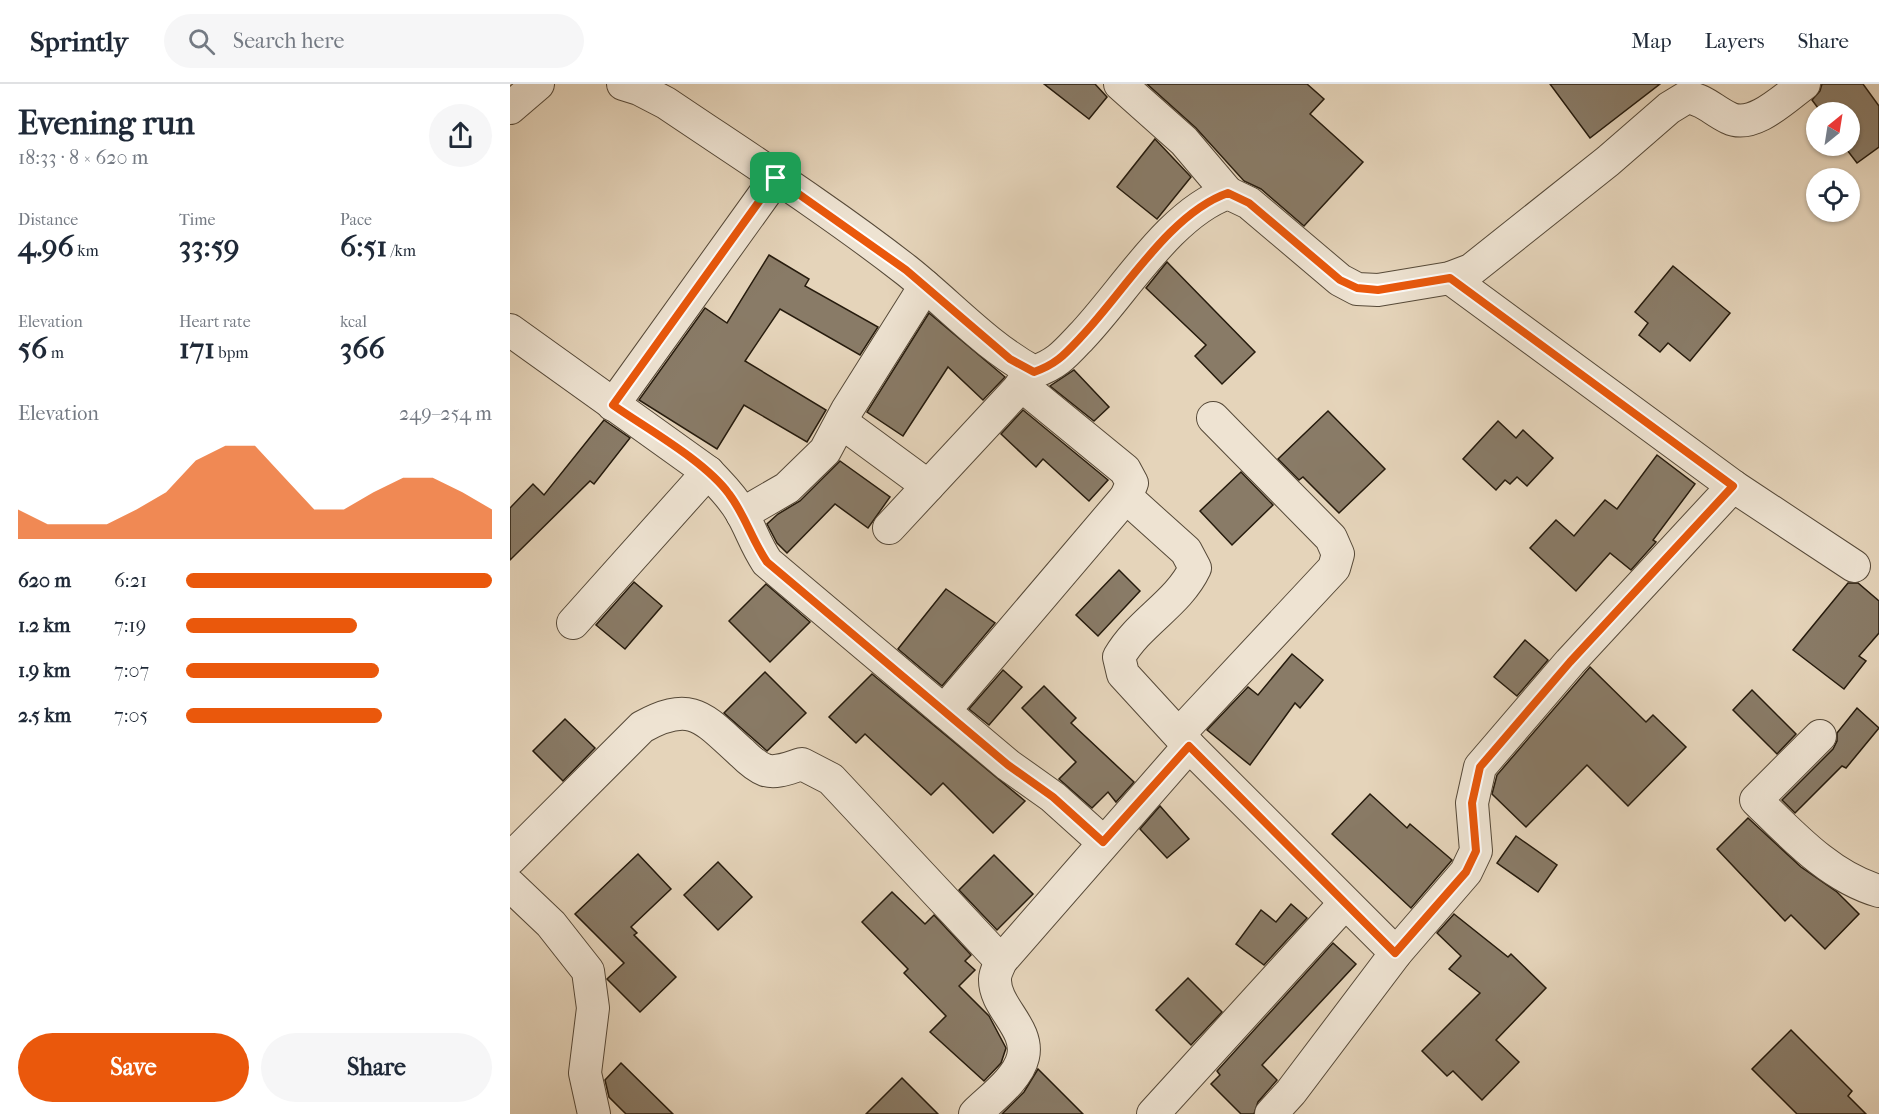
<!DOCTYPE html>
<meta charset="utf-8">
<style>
body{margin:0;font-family:"IM FELL French Canon",serif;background:#f6f6f7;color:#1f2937;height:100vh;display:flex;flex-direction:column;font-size:22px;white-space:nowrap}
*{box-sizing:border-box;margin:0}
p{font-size:20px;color:#747a83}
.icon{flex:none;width:33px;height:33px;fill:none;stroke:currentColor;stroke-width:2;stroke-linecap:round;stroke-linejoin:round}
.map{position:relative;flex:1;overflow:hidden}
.drawer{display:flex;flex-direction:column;background:#fff;width:510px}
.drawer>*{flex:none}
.needle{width:39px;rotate:30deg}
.tools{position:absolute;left:1296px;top:18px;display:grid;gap:12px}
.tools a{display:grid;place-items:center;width:54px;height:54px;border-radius:50%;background:#fff;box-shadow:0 2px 4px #0004;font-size:30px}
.pin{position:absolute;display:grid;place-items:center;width:51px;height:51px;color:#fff;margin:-26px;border-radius:12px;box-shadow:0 3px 9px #0006}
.round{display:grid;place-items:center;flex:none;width:63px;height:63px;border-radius:32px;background:#f6f6f7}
.headline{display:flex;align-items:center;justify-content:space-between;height:102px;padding:0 18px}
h1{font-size:33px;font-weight:700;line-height:45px}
.metrics{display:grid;grid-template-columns:repeat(3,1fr);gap:9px;height:102px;padding:6px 18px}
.metrics div{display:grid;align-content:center}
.metrics b{font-size:30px;font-weight:700}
.metrics small{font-size:16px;font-weight:400}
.metrics p{font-size:16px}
.chart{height:168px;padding:12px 18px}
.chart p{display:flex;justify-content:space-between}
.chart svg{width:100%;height:108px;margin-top:6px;fill:#ea580c;opacity:.7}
.action{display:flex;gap:12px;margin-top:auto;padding:12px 18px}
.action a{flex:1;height:69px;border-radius:36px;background:#ea580c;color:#fff;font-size:24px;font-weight:700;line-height:69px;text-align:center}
.action a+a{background:#f6f6f7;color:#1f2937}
ul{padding:0 18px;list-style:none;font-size:20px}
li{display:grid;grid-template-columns:96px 72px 1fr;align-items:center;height:45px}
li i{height:15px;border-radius:8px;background:#ea580c}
header{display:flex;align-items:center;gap:36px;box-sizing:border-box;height:84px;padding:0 30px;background:#fff;border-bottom:2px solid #e0e1e3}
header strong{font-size:28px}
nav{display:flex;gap:33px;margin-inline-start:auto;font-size:21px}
.search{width:420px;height:54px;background:#f6f6f7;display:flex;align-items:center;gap:15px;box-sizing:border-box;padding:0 21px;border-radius:33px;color:#747a83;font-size:22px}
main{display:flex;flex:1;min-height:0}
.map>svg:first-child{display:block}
.building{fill:#897b67;stroke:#261b0d;stroke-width:1.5}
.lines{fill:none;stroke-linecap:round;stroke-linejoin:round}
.street-casing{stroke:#564938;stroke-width:34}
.street{stroke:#eee3d2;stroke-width:32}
.route-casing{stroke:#fff;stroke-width:12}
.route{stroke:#ea580c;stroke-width:8}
</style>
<header>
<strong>Sprintly</strong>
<div class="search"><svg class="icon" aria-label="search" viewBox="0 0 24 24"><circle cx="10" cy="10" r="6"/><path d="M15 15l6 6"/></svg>Search here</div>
<nav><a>Map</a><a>Layers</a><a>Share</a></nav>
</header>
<main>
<section class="drawer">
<div class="headline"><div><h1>Evening run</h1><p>18:33 · 8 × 620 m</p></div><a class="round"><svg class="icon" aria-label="share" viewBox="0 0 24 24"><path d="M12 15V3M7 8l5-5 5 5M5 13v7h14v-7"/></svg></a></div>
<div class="metrics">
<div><p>Distance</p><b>4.96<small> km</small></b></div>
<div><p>Time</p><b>33:59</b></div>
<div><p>Pace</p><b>6:51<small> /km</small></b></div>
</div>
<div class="metrics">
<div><p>Elevation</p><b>56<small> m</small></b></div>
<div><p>Heart rate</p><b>171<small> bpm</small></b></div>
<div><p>kcal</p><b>366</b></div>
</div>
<div class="chart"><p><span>Elevation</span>249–254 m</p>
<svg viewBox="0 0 160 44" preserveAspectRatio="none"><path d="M0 44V32L10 38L20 38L30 38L40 32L50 25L60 12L70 6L80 6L90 19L100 32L110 32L120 25L130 19L140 19L150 25L160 32V44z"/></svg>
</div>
<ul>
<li><b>620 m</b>6:21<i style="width:100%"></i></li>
<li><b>1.2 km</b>7:19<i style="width:56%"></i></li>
<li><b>1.9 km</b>7:07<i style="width:63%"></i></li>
<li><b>2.5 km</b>7:05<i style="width:64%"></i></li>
</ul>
<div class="action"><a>Save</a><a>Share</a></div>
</section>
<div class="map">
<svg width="1369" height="1030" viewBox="0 0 1369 1030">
<rect width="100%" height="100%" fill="#e5d4ba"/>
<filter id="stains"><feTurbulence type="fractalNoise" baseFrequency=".00333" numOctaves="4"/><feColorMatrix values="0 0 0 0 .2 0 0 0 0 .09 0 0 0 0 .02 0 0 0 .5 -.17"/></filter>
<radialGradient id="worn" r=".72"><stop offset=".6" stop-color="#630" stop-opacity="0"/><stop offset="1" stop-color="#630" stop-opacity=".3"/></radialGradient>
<g class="building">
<path d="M534,0h51l12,13 -18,22z"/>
<path d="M637,0h160l17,15 -14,15 53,48 -59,64 -43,-37 -17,-8 -48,-53z"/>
<path d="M1040,0h110l-70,54z"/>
<path d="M1312,0h41l16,22v41l-22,16 -13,-17h6v-34h-29l-9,-12 8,-9z"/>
<path d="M645,55l36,38 -34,42 -40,-32z"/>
<path d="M259,171l40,24 -4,7 73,41 -18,28 -80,-46 -35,52 81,49 -19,32 -63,-37 -27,44 -78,-49 66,-92 22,15z"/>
<path d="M657,178l88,90 -33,32 -27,-28 11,-11 -60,-57z"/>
<path d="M1163,182l57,47 -40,48 -22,-18 -8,9 -21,-17 9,-12 -13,-11z"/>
<path d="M419,229l76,64 -22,23 -35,-33 -45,69 -36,-24z"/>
<path d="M564,286l35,37 -15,14 -44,-35z"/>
<path d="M513,326l85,70 -19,21 -46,-42 -7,8 -35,-33z"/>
<path d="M818,327l57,58 -46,44 -36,-36 -4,3 -21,-21z"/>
<path d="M94,336l26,18 -36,46 -4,-3 -80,79v-52l23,-24 11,11z"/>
<path d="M988,337l18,17 7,-8 30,28 -26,28 -10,-9 -7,7 -5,-4 -9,10 -33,-31z"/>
<path d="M1147,371l38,29 -42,56 3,2 -25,28 -21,-17 -34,38 -46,-43 26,-28 18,16 31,-36 12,9z"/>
<path d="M330,377l50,36 -22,31 -33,-24 -48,49 -10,-10 -10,-19 11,-10 22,-13z"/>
<path d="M731,388l32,33 -41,40 -32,-34z"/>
<path d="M609,486l21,21 -42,45 -22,-21z"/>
<path d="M124,498l28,24 -37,43 -29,-24z"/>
<path d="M1338,499h10l21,18v32l-20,23 7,5 -22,28 -51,-39z"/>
<path d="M256,500l44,38 -40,40 -41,-41z"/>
<path d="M436,505l49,34 -53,63 -44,-37z"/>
<path d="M1015,556l23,20 -31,36 -23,-19z"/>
<path d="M782,570l31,26 -23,28 -5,-5 -45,62 -43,-35 41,-43 10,8z"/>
<path d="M1080,583l56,55 7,-7 33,32 -58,59 -41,-41 -61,62 -34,-33 5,-19z"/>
<path d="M493,586l19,17 -33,38 -20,-16z"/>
<path d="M255,588l41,41 -39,38 -43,-38z"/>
<path d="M362,590l153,127 -32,32 -50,-50 -12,12 -66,-61 -9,9 -27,-26z"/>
<path d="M534,602l32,32 -5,5 63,59 -18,20 -8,-10 -16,16 -33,-29 17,-17 -54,-54z"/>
<path d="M1242,606l44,44 -19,20 -44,-44z"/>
<path d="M1347,624l22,20 -33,40 -4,-2 -47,47 -13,-13 51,-51 4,-8v-8z"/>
<path d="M55,635l30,29 -32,33 -30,-30z"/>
<path d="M860,710l37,34 3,-4 42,36 -41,48 -79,-74z"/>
<path d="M650,722l29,33 -22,19 -27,-29z"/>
<path d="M1238,734l53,49 36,25 22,22 -34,35 -34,-34 -6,6 -68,-72z"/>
<path d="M1006,752l41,29 -19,27 -41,-29z"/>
<path d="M128,770l33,35 -40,38 6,6 -3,2 42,42 -36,35 -33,-33 17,-16 -49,-49z"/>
<path d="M484,771l39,39 -36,36 -38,-40z"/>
<path d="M208,778l34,35 -34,33 -34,-35z"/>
<path d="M382,808l33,32 9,-9 37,40 -6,6 10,9 -16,16 30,30 17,32 -5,15 -17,18 -54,-49 16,-16 -42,-43 4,-4 -46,-47z"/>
<path d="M781,820l16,14 -43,47 -28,-21 25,-34 15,12z"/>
<path d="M944,830l54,43 3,-3 35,34 -50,52 23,22 -37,38 -29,-29 -6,5 -25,-25 58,-58 -31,-24 12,-13 -24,-23z"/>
<path d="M823,859l23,21 -94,101 15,15 -19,22 -4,12h-13l-30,-30 9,-9 -3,-4z"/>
<path d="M678,894l34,34 -31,33 -35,-35z"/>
<path d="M1281,946l61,61 -4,5 18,18h-69l-45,-45z"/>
<path d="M111,979l52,51h-47l-17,-17 -4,-17z"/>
<path d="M528,985l45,45h-81l22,-22z"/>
<path d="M392,994l36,36h-72z"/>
</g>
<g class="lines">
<g class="street-casing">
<g id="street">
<path d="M113,0l16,5 27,14c80,54 163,107 240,167 43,34 80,76 128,102 23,-8 31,-18 47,-35 43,-45 89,-124 147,-144l21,10 91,77 17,9 21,1 72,-12 21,-8 137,-109 61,-53 18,-11c20,4 25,13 42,21 24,12 57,-21 75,-34"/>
<path d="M610,0l64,57 44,52"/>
<path d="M0,24l28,-24"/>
<path d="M940,194l283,208"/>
<path d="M0,246l198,142c12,13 24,24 33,40 10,17 14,32 26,50l241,203 45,32 50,45"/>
<path d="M103,321l163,-227"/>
<path d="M331,338l87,64"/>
<path d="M616,413l60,54 9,17c-17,36 -56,54 -76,89l4,17 66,72 207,207"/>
<path d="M232,430l45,-26 38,-37 22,-41 78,-124"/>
<path d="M379,444l145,-156"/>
<path d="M63,539l135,-151"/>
<path d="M434,627l182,-214 6,-14 -7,-13 -104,-85"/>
<path d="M669,650l155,-166 4,-14 -7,-16 -118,-120"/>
<path d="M1310,652l-64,64c36,35 74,77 123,91"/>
<path d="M0,775l132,-132c51,-28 62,-8 100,26 6,6 15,14 23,17 12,4 26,-3 37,-6l29,15 170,182"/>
<path d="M0,801l41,39 37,47 5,37 -8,65 9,41"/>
<path d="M465,1030c15,-15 43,-35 48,-57 7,-29 -29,-50 -28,-78 0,-6 4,-13 6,-18l188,-215"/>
<path d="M643,1030l192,-211"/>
<path d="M761,1030l20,-22 105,-139 70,-81 10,-21 -4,-48 8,-36 90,-105 163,-176 121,80"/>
</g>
</g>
<use href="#street" class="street"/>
</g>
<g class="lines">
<g class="route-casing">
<path id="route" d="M266,94l130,92 104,89 24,13c23,-8 31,-18 47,-35 43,-45 89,-124 147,-144l21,10 91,77 17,8 21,2 72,-12 283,208 -163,176 -90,105 -8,36 4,48 -10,21 -71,81 -206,-207 -86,96 -50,-45 -45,-32 -241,-203c-15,-22 -22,-47 -38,-68 -24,-33 -82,-65 -116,-89z"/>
</g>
<use href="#route" class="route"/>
</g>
<rect width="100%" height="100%" filter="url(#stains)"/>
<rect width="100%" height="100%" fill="url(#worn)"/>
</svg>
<div class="tools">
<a><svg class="needle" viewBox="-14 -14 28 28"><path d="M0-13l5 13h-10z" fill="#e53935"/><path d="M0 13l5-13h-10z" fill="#747a83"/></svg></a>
<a><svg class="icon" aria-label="locate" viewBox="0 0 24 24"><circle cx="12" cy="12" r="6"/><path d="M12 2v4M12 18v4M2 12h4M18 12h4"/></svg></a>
</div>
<div class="pin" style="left:266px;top:94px;background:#1e9e55"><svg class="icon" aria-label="arrive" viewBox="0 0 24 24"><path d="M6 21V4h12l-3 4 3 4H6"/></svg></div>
</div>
</main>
